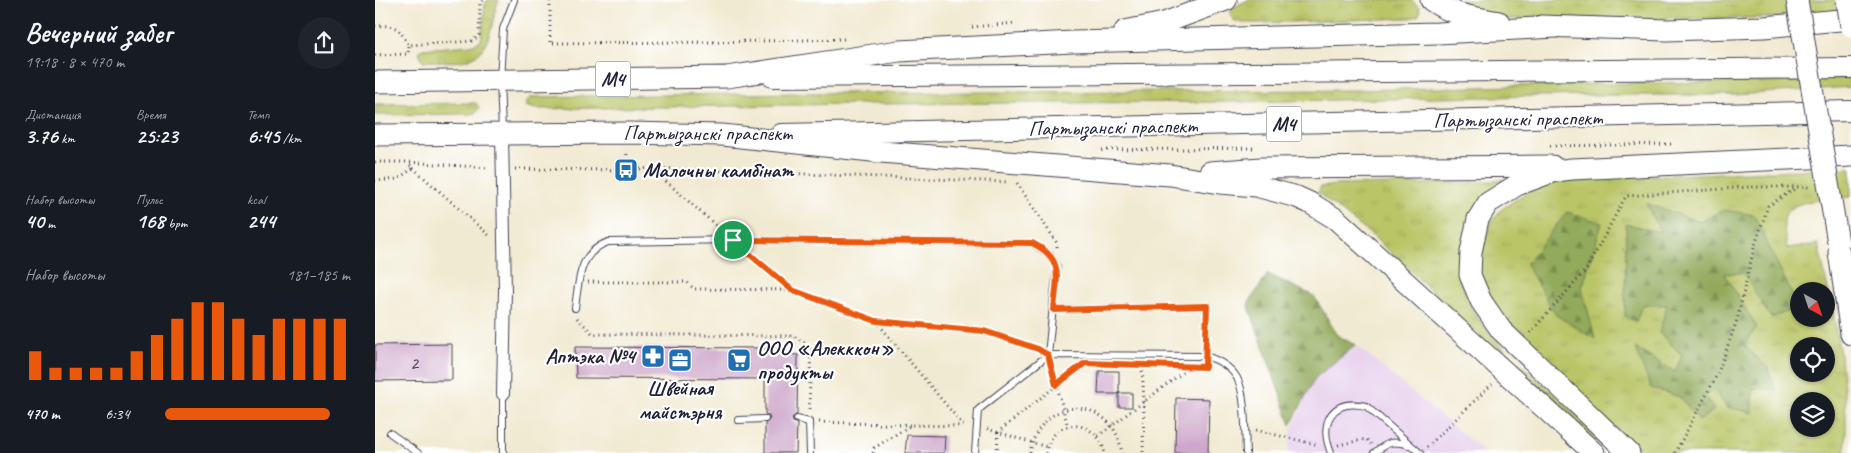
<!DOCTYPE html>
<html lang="ru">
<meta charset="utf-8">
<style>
body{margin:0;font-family:Caveat,sans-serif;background:#20242c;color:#f1f3f6;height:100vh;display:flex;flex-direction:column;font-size:19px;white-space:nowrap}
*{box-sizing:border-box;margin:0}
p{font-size:16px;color:#9ea1a6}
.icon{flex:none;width:28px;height:28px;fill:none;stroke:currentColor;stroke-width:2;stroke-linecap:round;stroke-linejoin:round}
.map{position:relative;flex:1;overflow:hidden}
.sheet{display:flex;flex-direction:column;background:#171b24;width:375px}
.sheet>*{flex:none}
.needle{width:32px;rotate:140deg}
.tools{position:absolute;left:1415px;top:282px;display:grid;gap:10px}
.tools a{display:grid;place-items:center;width:45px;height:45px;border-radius:50%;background:#171b24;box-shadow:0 1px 4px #0004;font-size:25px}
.pin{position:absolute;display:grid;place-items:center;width:42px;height:42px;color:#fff;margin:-21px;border:2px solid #fff;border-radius:50%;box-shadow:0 1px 5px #0007}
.round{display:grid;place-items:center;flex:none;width:52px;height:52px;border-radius:26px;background:#20242c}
.overview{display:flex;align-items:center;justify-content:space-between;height:85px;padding:0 25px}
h1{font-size:28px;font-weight:700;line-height:38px}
.stats{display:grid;grid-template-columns:repeat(3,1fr);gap:8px;height:85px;padding:5px 25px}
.stats div{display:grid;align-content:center}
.stats b{font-size:21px;font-weight:700}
.stats small{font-size:14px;font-weight:400}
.stats p{font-size:14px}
.chart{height:140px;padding:10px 25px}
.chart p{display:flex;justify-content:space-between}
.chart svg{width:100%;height:90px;margin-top:5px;stroke:#ea580c;stroke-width:6}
ul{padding:0 25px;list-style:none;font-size:16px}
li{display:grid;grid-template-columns:80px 60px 1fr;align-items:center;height:38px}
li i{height:12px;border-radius:6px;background:#ea580c}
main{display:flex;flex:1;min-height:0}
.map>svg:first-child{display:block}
.built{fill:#e8d2ee}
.grass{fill:url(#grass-tufts);stroke:#6e7450;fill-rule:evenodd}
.forest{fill:url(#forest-firs);stroke:#5a664b}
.building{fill:#cea7cb}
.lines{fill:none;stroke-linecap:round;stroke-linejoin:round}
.service-casing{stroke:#414052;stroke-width:8}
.minor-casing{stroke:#414052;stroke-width:14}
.primary-casing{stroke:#414052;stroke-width:22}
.trunk-casing{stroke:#414052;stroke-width:23}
.path{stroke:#414052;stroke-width:3;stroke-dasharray:1 4;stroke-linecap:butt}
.service{stroke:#fff;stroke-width:6}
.minor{stroke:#fff;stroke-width:12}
.primary{stroke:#fff;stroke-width:20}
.trunk{stroke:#fff;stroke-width:21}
.trunk-bridge-casing{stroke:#414052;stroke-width:23;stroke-linecap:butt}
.trunk-bridge{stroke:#fff;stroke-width:21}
.route-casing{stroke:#fff;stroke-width:10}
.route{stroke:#ea580c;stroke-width:6}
.labels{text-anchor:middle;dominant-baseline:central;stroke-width:4.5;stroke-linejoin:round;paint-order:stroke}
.number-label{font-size:19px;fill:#4d435f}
.shield{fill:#fff;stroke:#646476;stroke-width:1}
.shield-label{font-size:20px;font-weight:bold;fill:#22223b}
.street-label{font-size:21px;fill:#22223b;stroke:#fff}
.poi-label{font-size:21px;font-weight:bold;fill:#22223b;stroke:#fff;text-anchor:start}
</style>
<main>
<section class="sheet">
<div class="overview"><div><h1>Вечерний забег</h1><p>19:18 · 8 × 470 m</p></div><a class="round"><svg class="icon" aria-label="share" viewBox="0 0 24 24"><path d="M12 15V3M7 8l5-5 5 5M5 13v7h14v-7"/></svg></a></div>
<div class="stats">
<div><p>Дистанция</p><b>3.76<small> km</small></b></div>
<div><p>Время</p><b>25:23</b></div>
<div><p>Темп</p><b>6:45<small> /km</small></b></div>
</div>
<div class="stats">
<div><p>Набор высоты</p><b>40<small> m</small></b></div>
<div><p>Пульс</p><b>168<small> bpm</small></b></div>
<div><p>kcal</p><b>244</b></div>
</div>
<div class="chart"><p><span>Набор высоты</span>181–185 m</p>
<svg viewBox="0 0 160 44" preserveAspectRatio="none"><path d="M5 44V30M15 44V38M25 44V38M35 44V38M45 44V38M55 44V30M65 44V22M75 44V14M85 44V6M95 44V6M105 44V14M115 44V22M125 44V14M135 44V14M145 44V14M155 44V14"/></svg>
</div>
<ul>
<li><b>470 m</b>6:34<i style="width:89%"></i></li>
</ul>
</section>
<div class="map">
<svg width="1476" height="453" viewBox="0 0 1476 453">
<defs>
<pattern id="grass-tufts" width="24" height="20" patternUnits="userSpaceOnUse" patternTransform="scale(1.25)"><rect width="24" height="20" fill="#b9c566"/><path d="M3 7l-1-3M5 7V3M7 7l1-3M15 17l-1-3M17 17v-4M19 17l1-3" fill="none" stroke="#9fa959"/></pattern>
<pattern id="forest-firs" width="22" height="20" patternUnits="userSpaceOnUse" patternTransform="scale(1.25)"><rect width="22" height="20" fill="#92aa5b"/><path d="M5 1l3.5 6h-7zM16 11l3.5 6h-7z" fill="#778a4c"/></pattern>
</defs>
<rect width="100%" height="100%" fill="#fff"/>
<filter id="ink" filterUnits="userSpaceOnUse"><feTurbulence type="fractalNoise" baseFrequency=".02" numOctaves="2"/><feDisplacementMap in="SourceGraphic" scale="10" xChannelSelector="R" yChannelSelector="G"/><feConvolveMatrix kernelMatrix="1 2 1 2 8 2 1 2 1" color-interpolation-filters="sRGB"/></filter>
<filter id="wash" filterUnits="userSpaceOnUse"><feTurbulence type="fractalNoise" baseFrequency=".0096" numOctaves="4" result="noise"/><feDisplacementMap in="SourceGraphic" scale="20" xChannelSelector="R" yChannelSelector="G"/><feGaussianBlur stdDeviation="1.12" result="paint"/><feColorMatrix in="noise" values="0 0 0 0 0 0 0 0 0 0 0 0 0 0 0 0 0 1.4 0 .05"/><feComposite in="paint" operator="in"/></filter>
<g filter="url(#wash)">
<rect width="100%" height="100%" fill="#f1ead2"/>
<path class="built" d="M981,345l129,108h-197l4,-25 23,-50z"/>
<g class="grass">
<path d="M113,0h11c-5,10 -5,19 -8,30 -11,39 -35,31 -69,31l-3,-10 4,-2 48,-4 10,-4 4,-37z"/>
<path d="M873,0h163l8,7 1,5 -2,4 -7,2 -151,5h-17l-10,-3 -3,-6 2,-6z"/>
<path d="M1067,0h409v10l-79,8 -267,1z"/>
<path d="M1476,77v10l-116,8h-142l-360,7 -378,2 -320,5 -9,-3v-4l5,-5 271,-4 553,-3 287,-7 137,-1z"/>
<path d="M101,103l3,5 -4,5 -5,1 -95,1v-11z"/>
<path d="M1476,168v29c-16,2 -60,1 -66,19 -3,10 1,23 2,32l31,-4c14,62 33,146 27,209h-203l-131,-122 -31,-51 -1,-14 3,-15 9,-29 11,-13 16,-11 14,-8 32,-9 31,-3zM1424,291h27v28h-27zM1424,346h27v28h-27zM1424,401h27v28h-27z"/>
<path d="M1148,178l-21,10 -42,85c7,50 53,84 88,116 23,21 47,43 70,64h-9l-140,-127 -95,-89 -56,-44 3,-6 15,-2 132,-2z"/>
</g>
<g class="forest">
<path d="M1271,203l54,19 24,-12 30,5 44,92 -27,11 -28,-45 -19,1 33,53 -13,18 24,23 8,22 -23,-2v25l-27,-6 -11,-17 -11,5 10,15 -15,11 -19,-24 -29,-9 -16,-40 40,24 7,-17 -23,-22 8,-28h-25l-6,17 -11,-6 1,-92 34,8z"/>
<path d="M1192,212l35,11 -20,65 13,51 -39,-24 -30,-51z"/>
<path d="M893,274l46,22 24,40 18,9 -41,33 -24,47 -43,-121z"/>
</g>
<g id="blocks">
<g class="building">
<path d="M77,344v36l-77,1v-36z"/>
<path d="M200,347l190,1v6l33,1 -1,59 -5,4 1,4 4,2 -1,29h-31v-29l5,-5 -1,-3 -4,-2v-35l-189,-1z"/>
<path d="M724,371h20v23h-21z"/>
<rect x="744" y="393" width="13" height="14"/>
<path d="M801,398l33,1 -1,54h-33z"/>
<path d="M532,435l38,1 -1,17h-39z"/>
</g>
</g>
</g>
<g filter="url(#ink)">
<use href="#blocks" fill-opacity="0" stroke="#414052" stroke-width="1"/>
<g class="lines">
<g class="service-casing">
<g id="service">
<path d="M127,131l-2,-51 3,-51 11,-29"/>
<path d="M200,308c4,-27 3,-55 33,-66l125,-2 299,3 18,12 7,12 -9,88"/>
<path d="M679,310l153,-4"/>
<path d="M422,419l12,3 1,31"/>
<path d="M363,420l27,-1"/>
<path d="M15,433l28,20"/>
<path d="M128,453v-59"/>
<path d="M600,453l3,-43 70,-55 158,1c12,4 25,11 31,22 9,16 8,56 9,75"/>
<path d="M956,453c-12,-30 0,-55 35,-47l54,47"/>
<path d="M999,453c14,-11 18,-13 35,-8"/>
</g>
</g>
<g class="minor-casing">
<path id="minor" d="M127,134l3,156 -2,104"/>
</g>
<g class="primary-casing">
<g id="primary">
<path d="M398,77l1078,-9"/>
<path d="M406,134l1070,-23"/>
</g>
</g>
<g class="trunk-casing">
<g id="trunk">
<path d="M1056,0c20,15 43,17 68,22"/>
<path d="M1166,26l126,4 97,-3 87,-8"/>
<path d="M750,31l39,-8 62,-23"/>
<path d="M0,82l352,-5 172,-26 174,-9 365,-9 118,-6"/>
<path d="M0,135l253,-2 94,2 159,17 289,23 50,8 36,3 41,11 13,6 26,16 258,234"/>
<path d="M835,172l51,-4 291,-2"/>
<path d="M1464,252l12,82"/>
<path d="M1254,453l-128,-123 -20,-29 -11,-26 1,-23 7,-33 10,-16 29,-18 38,-14 17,-2 279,-13"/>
</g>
</g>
<g class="path">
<path d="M175,1v42l167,-1 127,-3"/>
<path d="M0,26c23,-1 22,1 34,19l64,-4 6,-6 1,-31 3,-4"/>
<path d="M597,27l44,-4"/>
<path d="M0,55l33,-1 1,-9"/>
<path d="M1175,146l121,-2"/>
<path d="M727,150l154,-2"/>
<path d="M0,162h33l81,6"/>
<path d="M38,168l78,69"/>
<path d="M276,168l70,62"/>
<path d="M140,169l111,1 25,-2 358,14"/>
<path d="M251,170l1,-20"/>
<path d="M0,181l23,-2 15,-11 -5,-5"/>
<path d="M642,183l40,60v5"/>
<path d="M370,250l47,40 84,31 108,10 54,18"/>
<path d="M213,282h99l7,7 98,1"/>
<path d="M202,318l16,16 201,2 17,11 -2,65"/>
<path d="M501,321l87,104"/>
<path d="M1155,333l56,-63 40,-74 123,-9h62"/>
<path d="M831,347l1,-32"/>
<path d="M676,364l17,63"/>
<path d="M767,366l2,35 -1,52"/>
<path d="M444,422l92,3"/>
<path d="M612,429l60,18"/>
<path d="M881,430l62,15"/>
<path d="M723,436l92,-69"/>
<path d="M963,445l28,-6 5,5"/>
<path d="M1052,447l65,-63"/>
<path d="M498,453l1,-5 37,-23 56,1"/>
<path d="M622,453l1,-21 83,-66"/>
<path d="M655,453c6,-41 50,-61 80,-29 7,8 10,19 12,29"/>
<path d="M671,453c6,-37 50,-36 59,0"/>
<path d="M1300,453l43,-80 19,-53 17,-72 14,-42 28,-18"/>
</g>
<use href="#service" class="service"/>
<use href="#minor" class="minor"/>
<use href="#primary" class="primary"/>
<use href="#trunk" class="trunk"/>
<g class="trunk-bridge-casing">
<g id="trunk-bridge">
<path d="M1422,0l41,242"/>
<path d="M1472,0l4,26"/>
</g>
</g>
<use href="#trunk-bridge" class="trunk-bridge"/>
</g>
</g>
<g class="lines" filter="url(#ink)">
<g class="route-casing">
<path id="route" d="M358,240l299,3c34,16 24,36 22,67l153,-4 -2,61 -120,-4 -29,22 -8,-30 -10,-6 -54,-18 -108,-10 -84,-31z"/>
</g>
<use href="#route" class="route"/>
</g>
<defs>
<g id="bus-square" transform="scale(1.25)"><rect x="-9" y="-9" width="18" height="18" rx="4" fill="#1f6fb2" stroke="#fff"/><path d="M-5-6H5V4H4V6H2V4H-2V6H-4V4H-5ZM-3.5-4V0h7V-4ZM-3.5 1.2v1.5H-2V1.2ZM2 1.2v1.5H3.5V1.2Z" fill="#fff"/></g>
<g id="pharmacy-square" transform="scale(1.25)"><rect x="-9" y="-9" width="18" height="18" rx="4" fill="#1f6fb2" stroke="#fff"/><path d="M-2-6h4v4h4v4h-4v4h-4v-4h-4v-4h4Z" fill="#fff"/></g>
<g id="office-square" transform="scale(1.25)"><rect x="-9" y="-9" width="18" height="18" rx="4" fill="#1f6fb2" stroke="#fff"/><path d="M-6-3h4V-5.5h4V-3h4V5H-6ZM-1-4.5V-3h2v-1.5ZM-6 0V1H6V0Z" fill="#fff"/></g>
<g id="supermarket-square" transform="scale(1.25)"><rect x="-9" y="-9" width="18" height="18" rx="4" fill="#1f6fb2" stroke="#fff"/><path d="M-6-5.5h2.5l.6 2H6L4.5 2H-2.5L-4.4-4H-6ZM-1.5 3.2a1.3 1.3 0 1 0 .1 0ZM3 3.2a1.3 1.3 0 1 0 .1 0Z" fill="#fff"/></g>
</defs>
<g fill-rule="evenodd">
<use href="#bus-square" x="251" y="170"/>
<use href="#pharmacy-square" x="278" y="356"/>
<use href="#office-square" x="305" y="360"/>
<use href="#supermarket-square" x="364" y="360"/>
</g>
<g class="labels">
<g class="number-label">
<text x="39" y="363">2</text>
</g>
<g class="shield">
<rect x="220.5" y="61.5" width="35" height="35" rx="4"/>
<rect x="891.5" y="106.5" width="35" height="35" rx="4"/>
</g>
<g class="shield-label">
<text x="238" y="79">М4</text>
<text x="909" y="124">М4</text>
</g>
<g class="street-label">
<text transform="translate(1143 119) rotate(-1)">Партызанскі праспект</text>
<text transform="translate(738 127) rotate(-1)">Партызанскі праспект</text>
<text x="333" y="133">Партызанскі праспект</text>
</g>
<g class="poi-label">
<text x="268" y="170">Малочны камбінат</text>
<text x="382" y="348">ООО «Алекккон»<tspan x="382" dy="24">продукты</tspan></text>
<text x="260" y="356" text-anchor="end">Аптэка №4</text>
<text x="305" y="388" text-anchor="middle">Швейная<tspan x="305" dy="24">майстэрня</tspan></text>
</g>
</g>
</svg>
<div class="tools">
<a><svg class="needle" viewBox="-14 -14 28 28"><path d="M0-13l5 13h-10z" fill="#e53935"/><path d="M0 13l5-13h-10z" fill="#9ea1a6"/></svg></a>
<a><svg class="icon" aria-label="locate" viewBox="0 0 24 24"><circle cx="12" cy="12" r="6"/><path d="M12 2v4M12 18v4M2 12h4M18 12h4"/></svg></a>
<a><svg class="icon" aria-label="layers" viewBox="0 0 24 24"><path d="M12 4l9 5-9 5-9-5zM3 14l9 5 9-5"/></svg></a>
</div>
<div class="pin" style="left:358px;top:240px;background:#1e9e55"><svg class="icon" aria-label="arrive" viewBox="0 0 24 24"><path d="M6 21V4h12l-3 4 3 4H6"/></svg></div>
</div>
</main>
